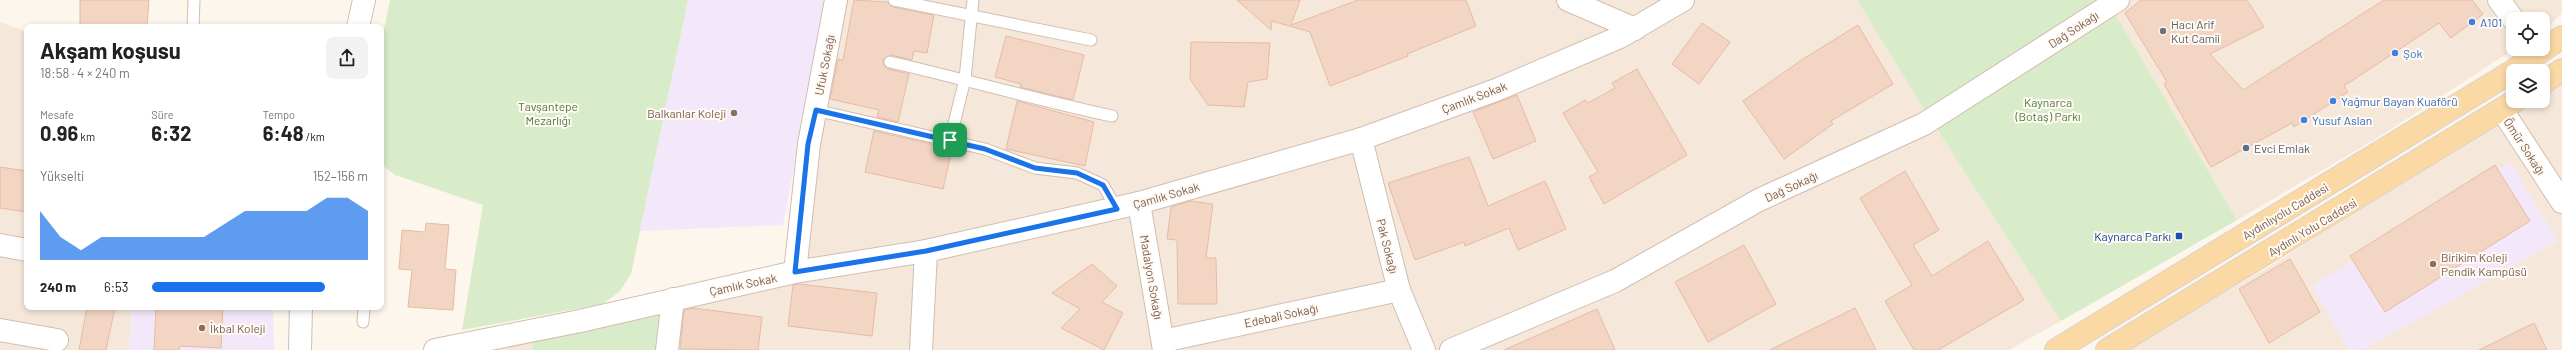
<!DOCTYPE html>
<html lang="tr">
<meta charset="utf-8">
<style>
body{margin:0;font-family:Barlow,sans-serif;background:#f2f2f2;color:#222;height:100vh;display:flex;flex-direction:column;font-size:15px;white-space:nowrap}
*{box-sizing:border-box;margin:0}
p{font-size:13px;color:#767676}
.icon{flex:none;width:22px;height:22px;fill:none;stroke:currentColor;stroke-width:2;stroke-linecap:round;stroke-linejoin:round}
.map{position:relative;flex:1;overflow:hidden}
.drawer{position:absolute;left:24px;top:24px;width:360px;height:286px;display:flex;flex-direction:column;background:#fff;border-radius:8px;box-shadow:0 2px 6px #0003}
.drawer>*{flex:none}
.fabs{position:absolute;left:2506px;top:12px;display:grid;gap:8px}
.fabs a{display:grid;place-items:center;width:44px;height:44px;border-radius:8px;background:#fff;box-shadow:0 2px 6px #0003;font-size:20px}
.pin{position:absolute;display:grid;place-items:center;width:34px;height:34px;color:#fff;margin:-17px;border-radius:8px;box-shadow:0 2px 6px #0006}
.round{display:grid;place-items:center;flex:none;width:42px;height:42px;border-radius:8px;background:#f2f2f2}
.overview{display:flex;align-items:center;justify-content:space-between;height:68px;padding:0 16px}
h1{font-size:22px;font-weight:700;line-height:30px}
.figures{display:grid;grid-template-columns:repeat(3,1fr);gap:6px;height:68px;padding:4px 16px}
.figures div{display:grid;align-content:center}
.figures b{font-size:20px;font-weight:700}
.figures small{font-size:11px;font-weight:400}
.figures p{font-size:11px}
.chart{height:112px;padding:8px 16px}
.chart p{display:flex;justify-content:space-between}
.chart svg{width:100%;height:72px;margin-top:4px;fill:#1a73e8;opacity:.7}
ul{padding:0 16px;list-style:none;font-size:13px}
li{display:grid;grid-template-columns:64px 48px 1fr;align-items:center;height:30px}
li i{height:10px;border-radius:5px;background:#1a73e8}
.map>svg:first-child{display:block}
.residential{fill:#f5e8da}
.education{fill:#f3e8fa}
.green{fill:#d8ecc9}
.building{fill:#f3d5c3;stroke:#e6bba3}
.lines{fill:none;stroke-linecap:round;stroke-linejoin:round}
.service-casing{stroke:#d1beb0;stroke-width:13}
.minor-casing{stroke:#d1beb0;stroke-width:24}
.primary-casing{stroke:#dad1cd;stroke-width:24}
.service{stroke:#fff;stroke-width:11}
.minor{stroke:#fff;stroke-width:22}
.primary{stroke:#fbd9a5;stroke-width:22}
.route-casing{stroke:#fff;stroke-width:8}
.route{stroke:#1a73e8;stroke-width:5}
.shop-dot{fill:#3f7fe0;stroke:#fffaf3;stroke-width:1.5}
.worship-dot{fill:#6b7280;stroke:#fffaf3;stroke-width:1.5}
.education-dot{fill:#8d6e63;stroke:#fffaf3;stroke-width:1.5}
.service-dot{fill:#5c6f8a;stroke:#fffaf3;stroke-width:1.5}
.transit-dot{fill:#1a4fb4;stroke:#fffaf3;stroke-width:1.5}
.labels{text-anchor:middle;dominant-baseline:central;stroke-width:4;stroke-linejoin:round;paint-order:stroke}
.shop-label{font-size:12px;fill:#366cbe;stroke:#fffaf3;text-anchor:start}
.worship-label{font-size:12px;fill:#5b616d;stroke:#fffaf3;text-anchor:start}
.street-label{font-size:12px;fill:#7a5c4d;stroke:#fffaf3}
.park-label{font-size:12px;fill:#537a41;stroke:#fffaf3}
.education-label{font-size:12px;fill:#785e54;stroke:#fffaf3;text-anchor:start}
.service-label{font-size:12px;fill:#4e5e75;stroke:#fffaf3;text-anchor:start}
.transit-label{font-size:12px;fill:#164399;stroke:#fffaf3;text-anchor:end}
</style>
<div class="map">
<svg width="2562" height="350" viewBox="0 0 2562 350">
<rect width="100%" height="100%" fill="#fdf6ec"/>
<g class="residential">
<path d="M842,0h1015l65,106 139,215 -52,29h-1335l6,-47 119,-25z"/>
<path d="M2119,0h443v14l-19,16v-11h-30l1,30 -135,88 -142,83 -122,-204z"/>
<path d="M0,22l27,10v275h105l-3,43h-129z"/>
<path d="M2562,81v269h-437l142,-82 263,-167h13v-8z"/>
<path d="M533,342l-1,8h-51z"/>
</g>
<g class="education">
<path d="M688,0h138l-43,225 -143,6z"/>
<path d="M2510,162l48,79 -195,109h-15l-36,-64z"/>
<path d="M132,307h141l1,43h-145z"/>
</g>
<g class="green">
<path d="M390,0h298l-57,274 -11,17 -17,13 -141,26 21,-125 -88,-30 -14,-11v-120z"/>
<path d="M1857,0h262l-3,16 121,204 -176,101 -139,-215z"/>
<path d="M661,312l-5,38h-124l1,-8z"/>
</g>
<g class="building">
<path d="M80,0h69l-2,27h-67z"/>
<path d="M854,0l33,2 6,5 41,8 -7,38 -13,-2 -2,9 -21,-5 -8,5v4l5,5 21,5 -11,48 -21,-5 2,-7 -49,-11 8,-40 5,1z"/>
<path d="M1237,0h63l-9,25 67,-25h108l10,26 -69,28 1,2 -78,30 -20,-54 -38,-11 -1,9z"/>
<path d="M2141,0h106l17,27 -54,27 33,36 141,-90h88l11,14 -32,24 -12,-15 -95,63 4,6 -54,35 -2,-4 -81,44 -47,-83 3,-2 -42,-69z"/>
<path d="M1702,23l28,19 -31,42 -27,-20z"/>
<path d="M1858,25l35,59 -62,37 2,3 -49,35 -41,-58 60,-42z"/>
<path d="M1006,36l78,19 -11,45 -53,-13 1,-3 -26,-7z"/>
<path d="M1191,42l79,1 -3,36 -19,3 -4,25 -36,-2 -18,-26z"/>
<path d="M1637,69l50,86 -83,49 -15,-27 9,-5 -35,-59 22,-13 3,3 27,-15 -3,-5z"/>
<path d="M1517,95l19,46 -43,18 -20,-47z"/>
<path d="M1017,101l77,21 -9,44 -79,-17z"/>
<path d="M874,131l78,18 -9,40 -78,-17z"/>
<path d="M1469,157l19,49 57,-25 21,48 -48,21 -9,-22 -44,18 -1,-4 -49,18 -27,-77z"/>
<path d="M2495,165l35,56 -145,91 -35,-56z"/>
<path d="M0,167l27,4v41l-27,-4z"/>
<path d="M1905,171l34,59 -26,15 19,31 56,-35 36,59 -86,50h-24l-29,-49 27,-16 -52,-87z"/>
<path d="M1190,201l23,3 -7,54h10l1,46h-39l-1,-64 -10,-1 4,-32z"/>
<path d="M426,223l23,2 -4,44 11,1 -3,40 -45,-3 4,-37 -13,-1 3,-39 23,2z"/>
<path d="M1744,245l32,59 -68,38 -33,-60z"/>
<path d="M2290,259l30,53 -51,31 -30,-54z"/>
<path d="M1092,264l25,22 -15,16 21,11 -19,37 -43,-22 19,-19 -28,-16z"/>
<path d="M799,284l78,9 -5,43 -84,-10 5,-41z"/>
<path d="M87,307h28l-9,43h-27z"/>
<path d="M156,307h67l-2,41 -41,-2 -1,4h-25z"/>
<path d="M694,308l68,9 -4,33 -78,-1 4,-39z"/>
<path d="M1855,308l21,42h-106z"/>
<path d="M1597,309l18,41h-111z"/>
<path d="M2534,323l13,27h-68z"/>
</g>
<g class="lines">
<g class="service-casing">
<g id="service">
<path d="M894,0l197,40"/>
<path d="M193,27l1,-27"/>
<path d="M890,62c74,17 147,38 222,54"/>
<path d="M815,110l170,39 50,19 42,5 26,12 14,24"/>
<path d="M950,140l15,-61 8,-79"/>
<path d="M363,322l1,-15"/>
</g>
</g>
<g class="minor-casing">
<g id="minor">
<path d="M1568,0l67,29"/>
<path d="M2499,0l14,19"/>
<path d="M358,27l6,-27"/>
<path d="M2502,110l60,92"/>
<path d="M1361,139l38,151 25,60"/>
<path d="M1139,203l25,147"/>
<path d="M0,245l27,5"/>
<path d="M795,272l14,-128 27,-144"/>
<path d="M0,330l57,10"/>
<path d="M1163,341l236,-51"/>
<path d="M300,350l1,-43"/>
<path d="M435,350l145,-29 215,-49 131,-21 213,-48 222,-64 135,-49 124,-53 63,-37"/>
<path d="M667,350l6,-51"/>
<path d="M921,350l5,-99"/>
<path d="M1451,350l164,-69 144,-81 165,-76 194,-124"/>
</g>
</g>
<g class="primary-casing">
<g id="primary">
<path d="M2513,71l49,-34"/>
<path d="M2543,83l19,-13"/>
<path d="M2056,350l457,-279"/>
<path d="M2107,350l408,-249"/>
</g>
</g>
<use href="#service" class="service"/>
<use href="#minor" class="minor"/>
<use href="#primary" class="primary"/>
</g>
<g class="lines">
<g class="route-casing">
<path id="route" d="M816,110l169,39 50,19 42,5 26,12 14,24 -191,42 -131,21 13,-128z"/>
</g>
<use href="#route" class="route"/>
</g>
<g class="shop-dot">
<circle cx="2472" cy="22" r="4"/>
<circle cx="2395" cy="53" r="4"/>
<circle cx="2333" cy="101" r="4"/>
<circle cx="2304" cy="120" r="4"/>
</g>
<circle class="worship-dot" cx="2163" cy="31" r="4"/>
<g class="education-dot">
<circle cx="734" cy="113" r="4"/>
<circle cx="2433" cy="264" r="4"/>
<circle cx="202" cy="328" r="4"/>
</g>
<circle class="service-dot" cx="2246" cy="148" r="4"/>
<rect class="transit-dot" x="2175" y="232" width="8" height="8" rx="2"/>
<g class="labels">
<g class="shop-label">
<text x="2480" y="22">A101</text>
<text x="2403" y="53">Şok</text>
<text x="2341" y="101">Yağmur Bayan Kuaförü</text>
<text x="2312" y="120">Yusuf Aslan</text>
</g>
<g class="worship-label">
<text x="2171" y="24">Hacı Arif<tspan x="2171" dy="14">Kut Camii</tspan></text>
</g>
<g class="street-label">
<text transform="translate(2073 29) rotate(-33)">Dağ Sokağı</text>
<text transform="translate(824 65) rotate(-79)">Ufuk Sokağı</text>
<text transform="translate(1474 97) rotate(-21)">Çamlık Sokak</text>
<text transform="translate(2525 146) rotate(57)">Ömür Sokağı</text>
<text transform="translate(1791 186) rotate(-25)">Dağ Sokağı</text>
<text transform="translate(1166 195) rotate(-16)">Çamlık Sokak</text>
<text transform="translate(2285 211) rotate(-31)">Aydınlıyolu Caddesi</text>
<text transform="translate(2312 227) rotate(-31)">Aydınlı Yolu Caddesi</text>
<text transform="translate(1388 246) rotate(76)">Pak Sokağı</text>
<text transform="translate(1152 277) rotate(80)">Madalyon Sokağı</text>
<text transform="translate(743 284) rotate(-12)">Çamlık Sokak</text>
<text transform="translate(1281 315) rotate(-12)">Edebali Sokağı</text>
</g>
<g class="park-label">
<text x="2048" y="102">Kaynarca<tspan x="2048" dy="14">(Botaş) Parkı</tspan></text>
<text x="548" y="106">Tavşantepe<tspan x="548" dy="14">Mezarlığı</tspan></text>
</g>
<g class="education-label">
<text x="726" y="113" text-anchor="end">Balkanlar Koleji</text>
<text x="2441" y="257">Birikim Koleji<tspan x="2441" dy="14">Pendik Kampüsü</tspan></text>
<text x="210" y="328">İkbal Koleji</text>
</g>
<g class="service-label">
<text x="2254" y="148">Evci Emlak</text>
</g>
<g class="transit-label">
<text x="2171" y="236">Kaynarca Parkı</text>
</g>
</g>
</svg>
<div class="fabs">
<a><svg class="icon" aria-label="locate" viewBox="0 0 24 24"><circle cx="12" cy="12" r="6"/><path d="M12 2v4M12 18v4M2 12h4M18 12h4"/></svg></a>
<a><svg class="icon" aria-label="layers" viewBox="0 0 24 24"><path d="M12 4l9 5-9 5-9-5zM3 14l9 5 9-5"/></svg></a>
</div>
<div class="pin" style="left:950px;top:140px;background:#1e9e55"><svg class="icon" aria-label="arrive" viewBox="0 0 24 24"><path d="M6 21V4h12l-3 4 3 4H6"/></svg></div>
<section class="drawer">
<div class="overview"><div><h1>Akşam koşusu</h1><p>18:58 · 4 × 240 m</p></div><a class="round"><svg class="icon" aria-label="share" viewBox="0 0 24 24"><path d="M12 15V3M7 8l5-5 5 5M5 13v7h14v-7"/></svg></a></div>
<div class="figures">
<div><p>Mesafe</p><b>0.96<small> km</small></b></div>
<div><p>Süre</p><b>6:32</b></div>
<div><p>Tempo</p><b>6:48<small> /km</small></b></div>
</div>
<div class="chart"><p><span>Yükselti</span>152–156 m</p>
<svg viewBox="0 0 160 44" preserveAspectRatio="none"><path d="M0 44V14L10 30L20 38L30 30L40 30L50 30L60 30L70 30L80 30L90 22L100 14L110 14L120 14L130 14L140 6L150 6L160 14V44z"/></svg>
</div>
<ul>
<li><b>240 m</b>6:53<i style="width:80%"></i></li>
</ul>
</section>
</div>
